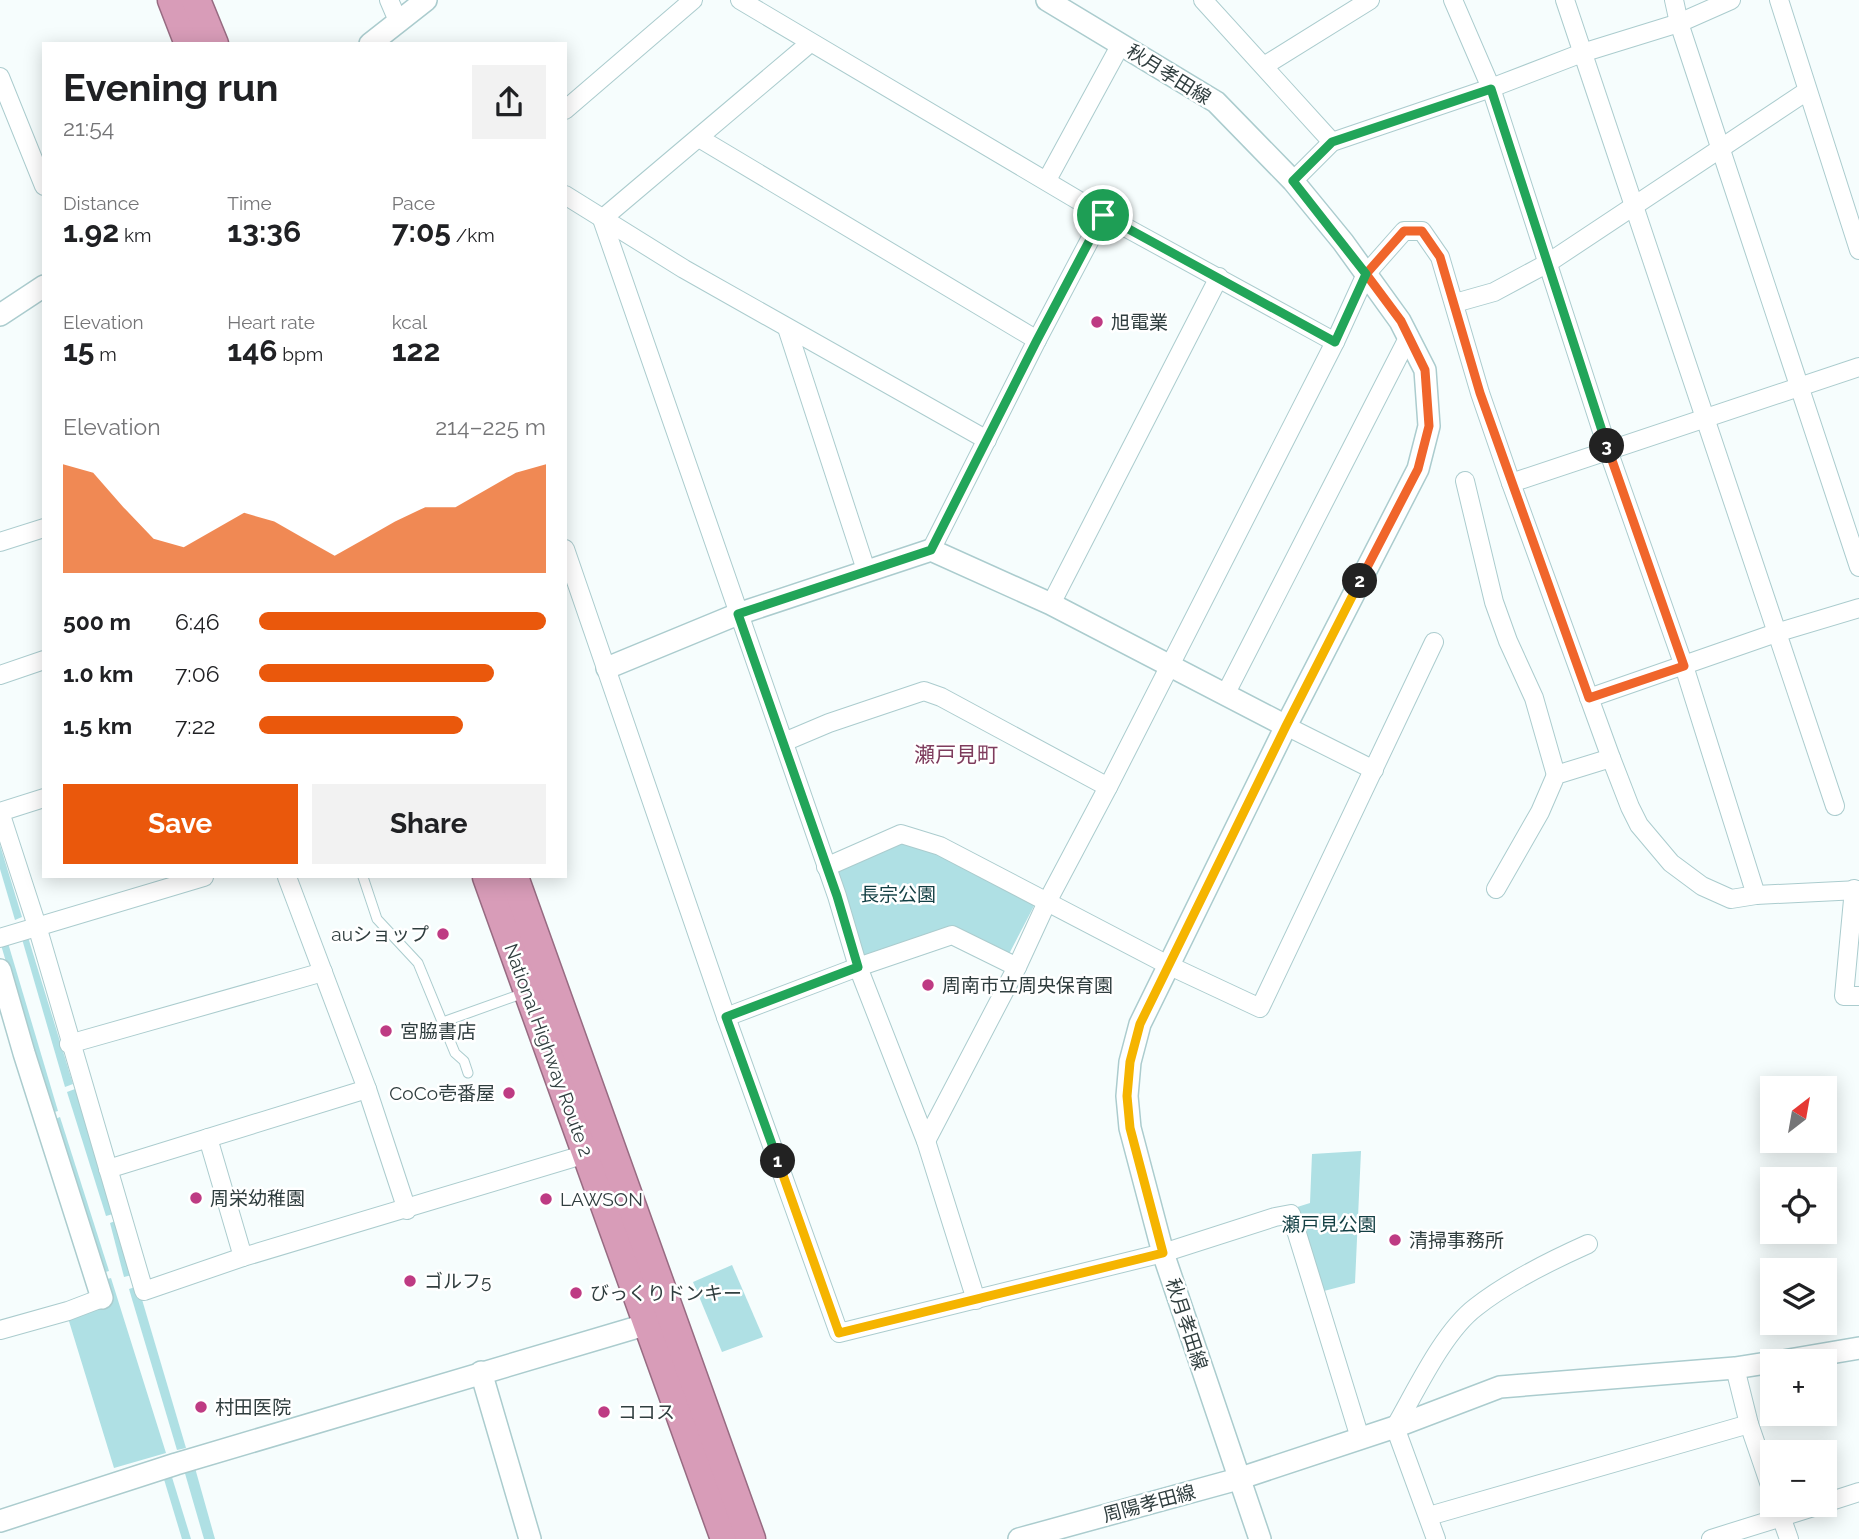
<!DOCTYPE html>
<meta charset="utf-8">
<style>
body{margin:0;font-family:Raleway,"Noto Sans JP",sans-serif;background:#f2f2f2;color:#202124;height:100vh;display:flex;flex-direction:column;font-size:26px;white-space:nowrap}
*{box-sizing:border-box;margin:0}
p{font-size:23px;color:#757577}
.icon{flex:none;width:38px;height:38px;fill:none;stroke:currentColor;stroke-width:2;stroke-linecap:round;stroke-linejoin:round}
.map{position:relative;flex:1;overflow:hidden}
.sheet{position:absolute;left:42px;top:42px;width:525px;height:836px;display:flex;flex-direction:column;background:#fff;border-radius:0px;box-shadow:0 4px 18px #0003}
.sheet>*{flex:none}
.needle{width:46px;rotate:31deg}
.controls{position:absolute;left:1760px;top:1076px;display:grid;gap:14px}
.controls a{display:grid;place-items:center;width:77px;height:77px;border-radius:0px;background:#fff;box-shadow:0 4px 18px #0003;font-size:35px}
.pin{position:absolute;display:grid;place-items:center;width:60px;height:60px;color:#fff;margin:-30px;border:4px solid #fff;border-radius:50%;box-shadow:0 2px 7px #0007}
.km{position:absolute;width:35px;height:35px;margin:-18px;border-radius:50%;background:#222;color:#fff;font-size:19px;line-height:35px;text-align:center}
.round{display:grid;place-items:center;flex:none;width:74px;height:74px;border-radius:0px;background:#f2f2f2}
.overview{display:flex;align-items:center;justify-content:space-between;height:119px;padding:0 21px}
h1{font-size:38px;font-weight:700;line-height:52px}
.figures{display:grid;grid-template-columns:repeat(3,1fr);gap:10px;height:119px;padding:7px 21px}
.figures div{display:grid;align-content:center}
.figures b{font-size:30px;font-weight:700}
.figures small{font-size:19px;font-weight:400}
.figures p{font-size:19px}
.chart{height:196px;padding:14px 21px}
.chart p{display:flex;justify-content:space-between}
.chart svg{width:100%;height:126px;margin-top:7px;fill:#ea580c;opacity:.7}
.primary-button{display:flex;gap:14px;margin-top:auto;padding:14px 21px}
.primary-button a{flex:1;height:80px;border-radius:0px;background:#ea580c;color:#fff;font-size:28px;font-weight:700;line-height:80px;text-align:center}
.primary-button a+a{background:#f2f2f2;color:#202124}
ul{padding:0 21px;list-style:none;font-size:23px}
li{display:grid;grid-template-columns:112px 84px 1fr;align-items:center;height:52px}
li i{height:18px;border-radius:9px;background:#ea580c}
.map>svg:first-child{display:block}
.green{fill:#afe0e4}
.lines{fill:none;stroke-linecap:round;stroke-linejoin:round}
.service-casing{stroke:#abccce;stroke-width:11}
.minor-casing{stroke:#abccce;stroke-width:20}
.tertiary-casing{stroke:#abccce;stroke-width:24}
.trunk-casing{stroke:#976b82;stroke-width:31}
.service{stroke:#fff;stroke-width:9}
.minor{stroke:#fff;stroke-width:18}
.tertiary{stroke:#fff;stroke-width:21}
.trunk{stroke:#d89cb8;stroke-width:28}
.split-1-casing{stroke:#fff;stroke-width:14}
.split-2-casing{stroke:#fff;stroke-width:14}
.split-3-casing{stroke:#fff;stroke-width:14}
.split-4-casing{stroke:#fff;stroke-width:14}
.split-1{stroke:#22a559;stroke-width:9}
.split-2{stroke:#f5b400;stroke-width:9}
.split-3{stroke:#f0652b;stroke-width:9}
.split-4{stroke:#22a559;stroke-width:9}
.poi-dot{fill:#be3b83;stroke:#fff;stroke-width:2.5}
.labels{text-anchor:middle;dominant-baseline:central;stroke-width:5;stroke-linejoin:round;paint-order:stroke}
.street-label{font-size:19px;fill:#303e3f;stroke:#fff}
.poi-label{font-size:19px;fill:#303e3f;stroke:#fff;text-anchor:start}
.park-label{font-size:19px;fill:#123f43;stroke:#fff}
.neighbourhood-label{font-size:21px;fill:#7e3c5d;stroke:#fff}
</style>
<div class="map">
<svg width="1859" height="1539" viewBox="0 0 1859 1539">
<rect width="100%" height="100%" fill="#f6fdfd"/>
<g class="green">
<path d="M900,841l27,7 108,56 -26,50 -50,-26h-12l-84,29 -25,-88z"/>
<path d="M0,845l22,72 -7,3 -15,-51z"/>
<path d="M28,937l45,147 -8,3 -43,-148z"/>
<path d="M8,943l50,168 -7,2 -50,-168z"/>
<path d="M75,1089l38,125 -7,2 -39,-124z"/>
<path d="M60,1117l49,154 -7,2 -49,-153z"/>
<path d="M1361,1151l-6,132 -35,9 -26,-84 16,-5 2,-49z"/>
<path d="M115,1221l17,54 -8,2 -14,-54z"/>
<path d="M732,1265l31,72 -41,15 -29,-70z"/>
<path d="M111,1278l55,175 -52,15 -46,-150 43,-15 -7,-23z"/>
<path d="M138,1286l48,162 -9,2 -48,-161z"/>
<path d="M195,1468l20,71h-11l-20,-69z"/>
<path d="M171,1474l20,65h-9l-19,-63z"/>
</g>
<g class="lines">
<g class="service-casing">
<g id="service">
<path d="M363,877l14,42 41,44 37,90 9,8 4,12"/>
<path d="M443,1022l81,-29"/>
</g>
</g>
<g class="minor-casing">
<g id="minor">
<path d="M389,0l9,21"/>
<path d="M740,0l363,215 232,127"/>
<path d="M1203,0l129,142"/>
<path d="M1453,0l38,88 117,362 76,216 72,229"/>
<path d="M1565,0l270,806"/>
<path d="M1674,0l5,23 180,544"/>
<path d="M1779,0l80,250"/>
<path d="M1264,66l106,-66"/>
<path d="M0,77l44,109"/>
<path d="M565,110l128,-110"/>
<path d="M699,138l338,202"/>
<path d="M1047,180l74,-136"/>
<path d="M1293,181l39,-39 159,-54 91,-35 97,-30 52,-23"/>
<path d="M565,195l119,74 303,171"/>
<path d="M602,219l235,677 21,71 68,174 50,159"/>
<path d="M602,219l208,-176"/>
<path d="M1455,303l39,-11 54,-29 259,-172"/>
<path d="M787,328l79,242"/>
<path d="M1465,481l29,121 14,39 26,57 22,77"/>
<path d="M1511,483l348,-116"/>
<path d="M0,542l44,-14"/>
<path d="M565,549l161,468 113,316 324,-80 112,-36 16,-3 69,224"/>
<path d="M931,550l106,-210 66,-125"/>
<path d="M1051,604l168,-327"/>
<path d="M0,675l44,-15"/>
<path d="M1226,693l183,-357"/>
<path d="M1589,698l187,-65 83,-25"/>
<path d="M1286,726l88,44"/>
<path d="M784,742l45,-19 95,-32 17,6 167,90"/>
<path d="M0,812l37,114 107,365 99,-34 343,-103"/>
<path d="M0,812l44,-14"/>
<path d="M826,867l75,-33 39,12 228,119 92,43 174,-366"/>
<path d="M287,877l80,212 40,121"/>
<path d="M1496,889l44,-77 16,-37 55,-17"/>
<path d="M1854,889l-10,107h15"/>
<path d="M0,938l204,-61"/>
<path d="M726,1017l132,-50 94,-32 65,32"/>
<path d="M69,1044l254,-72"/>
<path d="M208,1138l35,119"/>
<path d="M926,1141l91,-174 30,-65 61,-115 227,-445 31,-68 38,-43h18l18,26 40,136 31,90 100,275 19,49 9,18 32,38 31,23 29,13 25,-4 103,-5"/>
<path d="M108,1169l259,-80"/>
<path d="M0,1330l68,-19 34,-13"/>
<path d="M1735,1368l14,56 24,70"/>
<path d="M1825,1503l34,-11"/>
<path d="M1777,1505l12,34"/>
<path d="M1429,1516l320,-92"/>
<path d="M1436,1539l-41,-112c21,-36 48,-95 81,-120 33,-26 74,-46 112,-63"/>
<path d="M1711,1539l109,-34"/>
</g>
</g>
<g class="tertiary-casing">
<g id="tertiary">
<path d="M1047,0l169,102 77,79 50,61 57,79 25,49 4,56 -11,43 -132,257 -146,298 -10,38 -3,34 3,32 33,125 97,286"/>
<path d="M370,44l56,-44"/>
<path d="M0,315l44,-29"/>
<path d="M607,668l131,-54 193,-64 120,54 235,122"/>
<path d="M0,970l24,83 78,245"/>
<path d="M1777,1362l82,-14"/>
<path d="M481,1372l49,167"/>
<path d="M0,1521l176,-57 472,-140"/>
<path d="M1019,1539l219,-60 157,-52 105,-40 235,-19 38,-6"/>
</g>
</g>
<g class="trunk-casing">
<g id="trunk">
<path d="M172,0l17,44"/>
<path d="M196,0l18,44"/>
<path d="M487,877l238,662"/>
<path d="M514,877l237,662"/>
</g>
</g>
<use href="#service" class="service"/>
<use href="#minor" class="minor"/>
<use href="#tertiary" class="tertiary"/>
<use href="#trunk" class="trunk"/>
</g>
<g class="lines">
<g class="split-1-casing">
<path id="split-1" d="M778,1161l-52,-144 132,-50 -21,-71 -99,-282 193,-64 106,-210 66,-125"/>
</g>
<g class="split-2-casing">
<path id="split-2" d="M778,1161l61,172 324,-80 -33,-125 -3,-32 3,-34 10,-38 146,-298 74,-145"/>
</g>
<g class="split-3-casing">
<path id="split-3" d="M1360,581l58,-112 11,-43 -4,-56 -24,-49 -35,-47 38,-43h18l18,26 40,136 109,305 95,-32 -77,-220"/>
</g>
<g class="split-4-casing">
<path id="split-4" d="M1103,215l232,127 31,-68 -73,-93 39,-39 159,-53 116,357"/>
</g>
<use href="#split-1" class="split-1"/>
<use href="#split-2" class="split-2"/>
<use href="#split-3" class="split-3"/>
<use href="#split-4" class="split-4"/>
</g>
<g class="poi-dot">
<circle cx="1097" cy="322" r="7"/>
<circle cx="443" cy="934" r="7"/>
<circle cx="928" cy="985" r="7"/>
<circle cx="386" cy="1031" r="7"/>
<circle cx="509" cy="1093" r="7"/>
<circle cx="196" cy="1198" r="7"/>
<circle cx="546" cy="1199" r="7"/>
<circle cx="1395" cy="1240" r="7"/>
<circle cx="410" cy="1281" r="7"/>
<circle cx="576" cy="1293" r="7"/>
<circle cx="201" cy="1407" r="7"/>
<circle cx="604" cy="1412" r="7"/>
</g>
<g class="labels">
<g class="street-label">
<text transform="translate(1169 74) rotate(32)">秋月孝田線</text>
<text transform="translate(549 1050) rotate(70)">National Highway Route 2</text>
<text transform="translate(1187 1324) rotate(72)">秋月孝田線</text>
<text transform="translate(1149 1503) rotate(-15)">周陽孝田線</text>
</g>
<g class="poi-label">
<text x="1111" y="322">旭電業</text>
<text x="429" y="934" text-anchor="end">auショップ</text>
<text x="942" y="985">周南市立周央保育園</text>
<text x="400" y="1031">宮脇書店</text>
<text x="495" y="1093" text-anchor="end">CoCo壱番屋</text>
<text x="210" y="1198">周栄幼稚園</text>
<text x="560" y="1199">LAWSON</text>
<text x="1409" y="1240">清掃事務所</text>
<text x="424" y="1281">ゴルフ5</text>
<text x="590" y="1293">びっくりドンキー</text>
<text x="215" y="1407">村田医院</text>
<text x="618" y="1412">ココス</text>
</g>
<g class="park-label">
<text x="898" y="894">長宗公園</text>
<text x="1329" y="1224">瀬戸見公園</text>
</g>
<g class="neighbourhood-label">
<text x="956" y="754">瀬戸見町</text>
</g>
</g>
</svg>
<div class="controls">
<a><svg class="needle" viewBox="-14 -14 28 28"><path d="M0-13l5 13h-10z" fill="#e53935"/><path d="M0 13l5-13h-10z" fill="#757577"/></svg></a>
<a><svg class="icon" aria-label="locate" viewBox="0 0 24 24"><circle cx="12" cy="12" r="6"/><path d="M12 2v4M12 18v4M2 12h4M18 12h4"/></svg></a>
<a><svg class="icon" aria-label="layers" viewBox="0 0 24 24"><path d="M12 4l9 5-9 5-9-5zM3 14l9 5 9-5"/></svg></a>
<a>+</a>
<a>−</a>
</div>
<div class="pin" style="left:1103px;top:215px;background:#1e9e55"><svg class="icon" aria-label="arrive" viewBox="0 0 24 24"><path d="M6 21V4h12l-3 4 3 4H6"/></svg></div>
<b class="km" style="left:778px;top:1161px">1</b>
<b class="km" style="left:1360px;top:581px">2</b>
<b class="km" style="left:1607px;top:446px">3</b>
<section class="sheet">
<div class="overview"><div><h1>Evening run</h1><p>21:54</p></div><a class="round"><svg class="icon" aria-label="share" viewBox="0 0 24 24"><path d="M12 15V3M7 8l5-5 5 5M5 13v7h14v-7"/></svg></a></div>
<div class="figures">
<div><p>Distance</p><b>1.92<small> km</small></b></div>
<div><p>Time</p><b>13:36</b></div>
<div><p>Pace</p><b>7:05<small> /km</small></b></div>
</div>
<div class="figures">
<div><p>Elevation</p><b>15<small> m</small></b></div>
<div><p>Heart rate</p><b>146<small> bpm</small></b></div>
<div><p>kcal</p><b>122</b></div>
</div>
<div class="chart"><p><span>Elevation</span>214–225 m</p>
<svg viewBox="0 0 160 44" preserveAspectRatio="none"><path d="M0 44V6L10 9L20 21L30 32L40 35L50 29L60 23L70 26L80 32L90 38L100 32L110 26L120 21L130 21L140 15L150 9L160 6V44z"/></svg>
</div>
<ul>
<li><b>500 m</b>6:46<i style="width:100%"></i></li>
<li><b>1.0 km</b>7:06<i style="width:82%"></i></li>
<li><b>1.5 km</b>7:22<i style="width:71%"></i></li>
</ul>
<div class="primary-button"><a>Save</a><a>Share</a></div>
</section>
</div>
